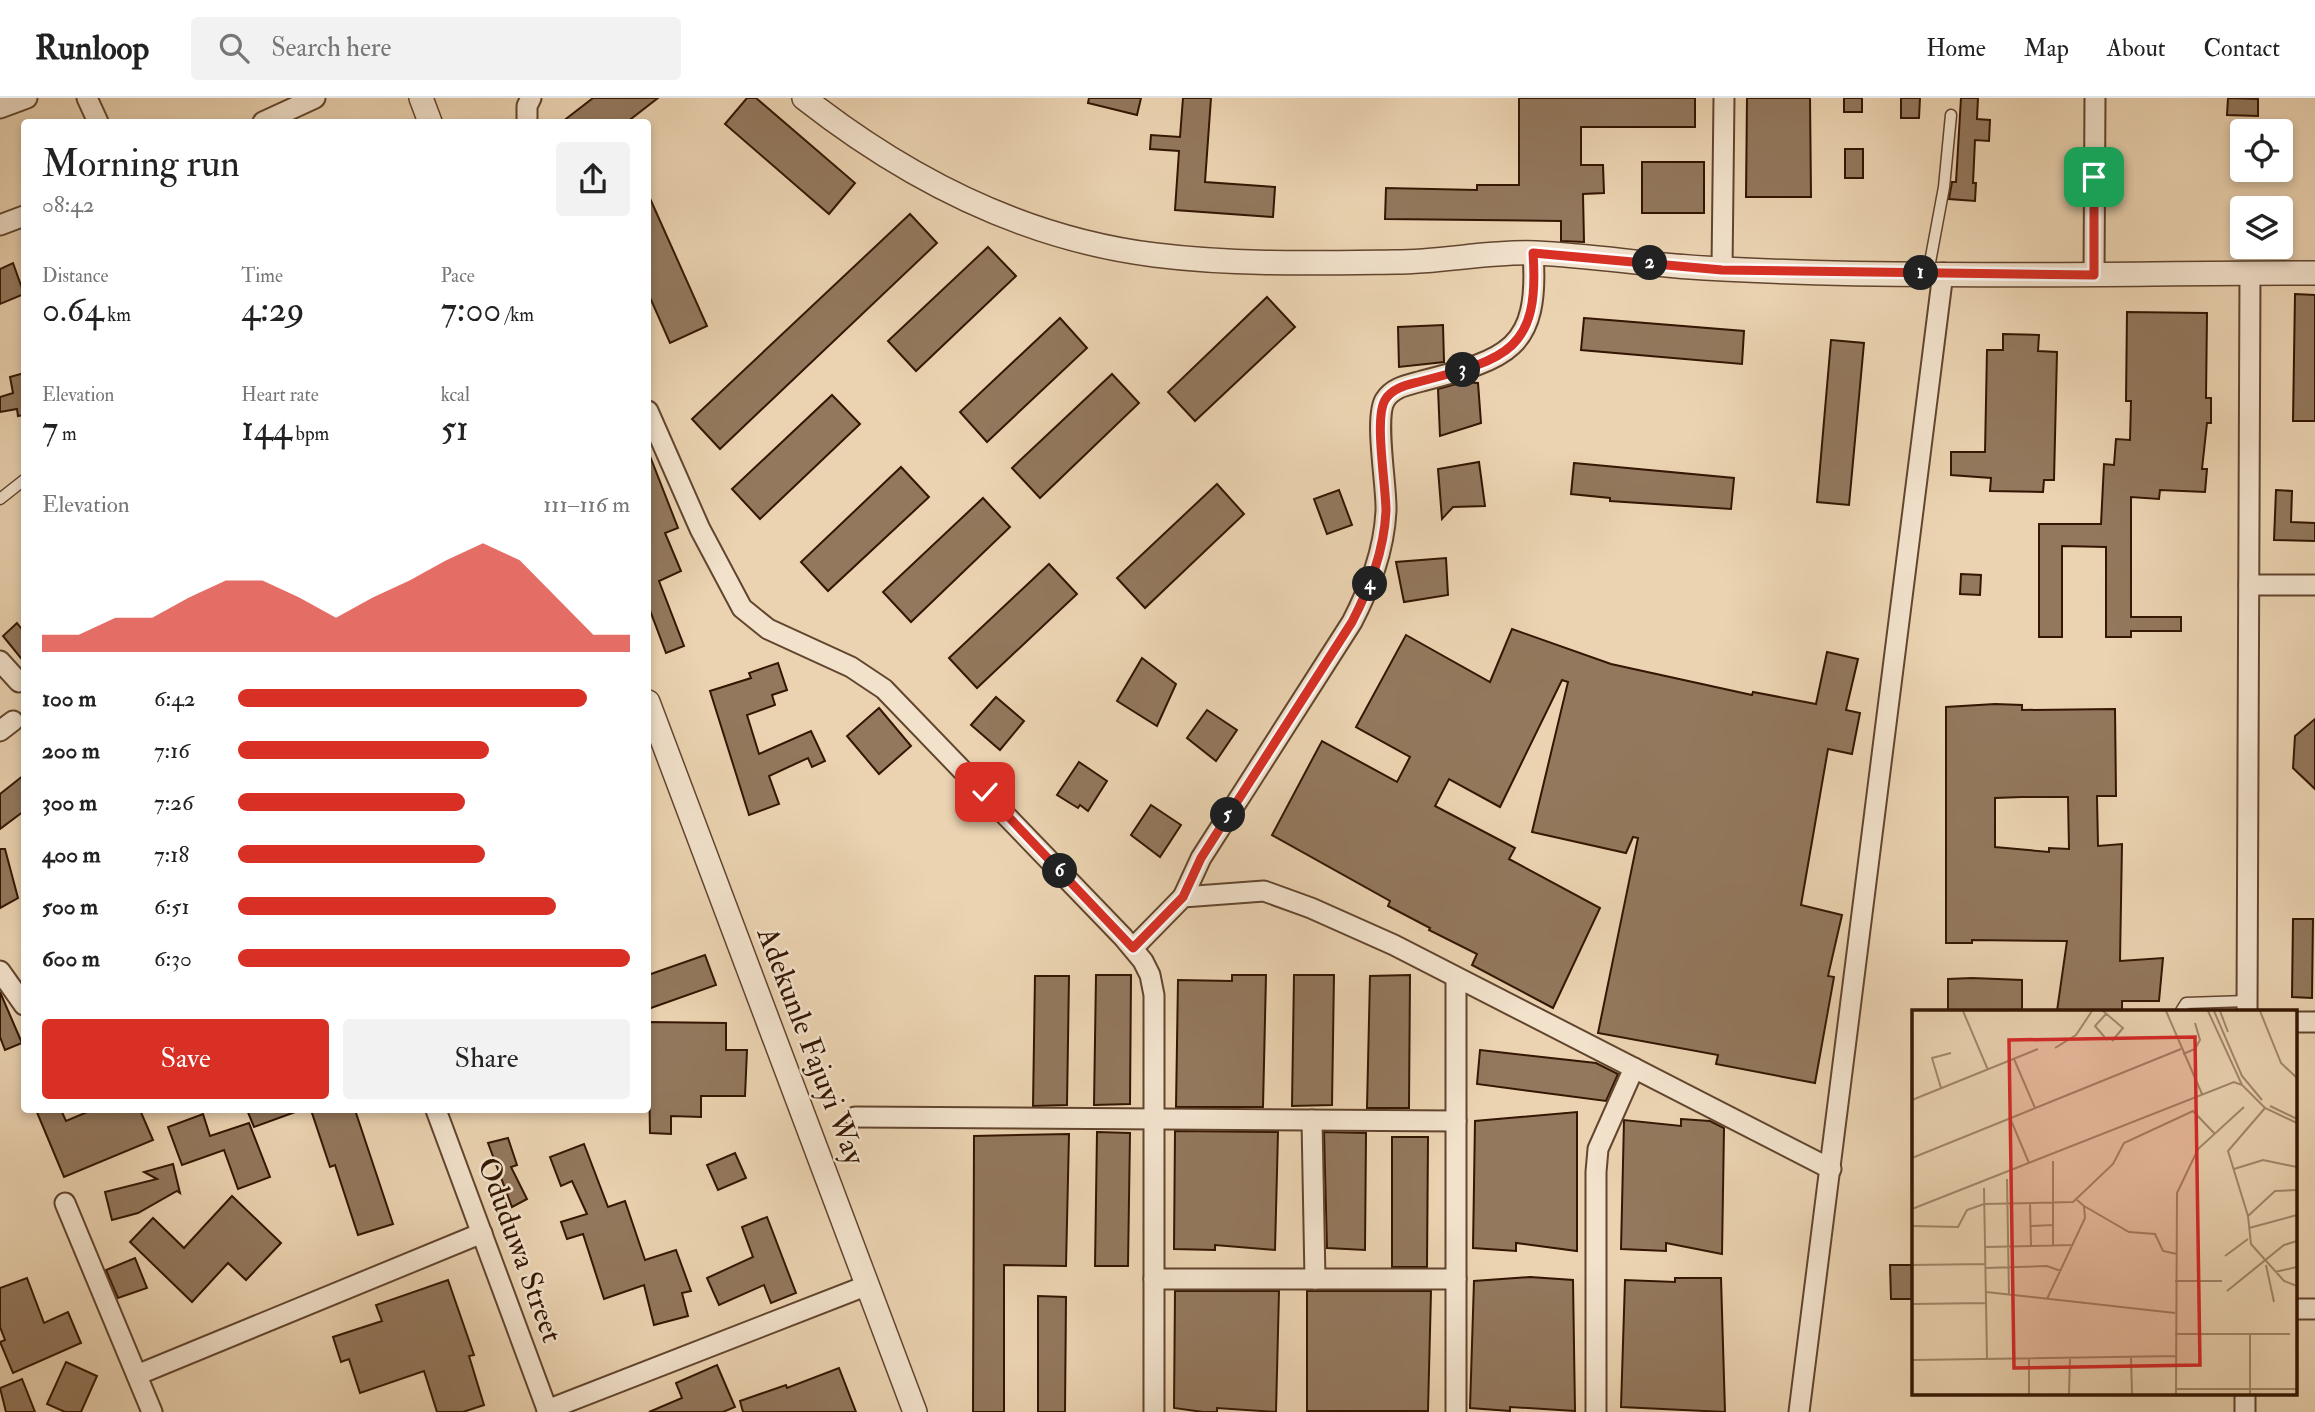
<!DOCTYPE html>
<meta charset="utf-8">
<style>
body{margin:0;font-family:"IM FELL Double Pica",serif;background:#f2f2f2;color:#222;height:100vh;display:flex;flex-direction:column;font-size:26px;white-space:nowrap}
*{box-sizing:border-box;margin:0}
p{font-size:23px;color:#767676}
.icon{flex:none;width:38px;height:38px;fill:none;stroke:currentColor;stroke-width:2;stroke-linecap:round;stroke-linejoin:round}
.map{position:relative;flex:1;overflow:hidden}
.details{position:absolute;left:21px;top:21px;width:630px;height:994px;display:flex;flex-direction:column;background:#fff;border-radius:7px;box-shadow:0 4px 10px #0003}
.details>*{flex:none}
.controls{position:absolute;left:2230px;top:21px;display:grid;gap:14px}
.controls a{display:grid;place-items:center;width:63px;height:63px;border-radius:7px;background:#fff;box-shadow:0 4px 10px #0003;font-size:35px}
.pin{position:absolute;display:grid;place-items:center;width:60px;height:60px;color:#fff;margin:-30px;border-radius:14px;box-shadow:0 4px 10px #0006}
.km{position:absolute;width:35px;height:35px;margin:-18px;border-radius:50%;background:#222;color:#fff;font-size:19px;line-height:35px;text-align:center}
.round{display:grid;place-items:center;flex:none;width:74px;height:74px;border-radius:7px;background:#f2f2f2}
.head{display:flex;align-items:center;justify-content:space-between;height:119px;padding:0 21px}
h1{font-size:38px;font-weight:600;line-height:52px}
.figures{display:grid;grid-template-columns:repeat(3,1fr);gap:10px;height:119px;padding:7px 21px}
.figures div{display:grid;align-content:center}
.figures b{font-size:35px;font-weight:600}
.figures small{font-size:19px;font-weight:400}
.figures p{font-size:19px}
.chart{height:196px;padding:14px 21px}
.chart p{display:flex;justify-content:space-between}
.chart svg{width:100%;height:126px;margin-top:7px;fill:#d93025;opacity:.7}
.cta{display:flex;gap:14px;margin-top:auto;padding:14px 21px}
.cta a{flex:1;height:80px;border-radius:7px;background:#d93025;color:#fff;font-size:28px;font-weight:600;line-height:80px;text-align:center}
.cta a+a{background:#f2f2f2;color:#222}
ul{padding:0 21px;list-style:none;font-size:23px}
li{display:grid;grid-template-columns:112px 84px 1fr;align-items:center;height:52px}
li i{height:18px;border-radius:9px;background:#d93025}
header{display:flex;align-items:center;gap:42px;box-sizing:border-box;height:98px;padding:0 35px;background:#fff;border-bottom:2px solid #e0e0e0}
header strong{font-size:33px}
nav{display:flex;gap:38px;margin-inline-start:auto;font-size:24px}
.search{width:490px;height:63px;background:#f2f2f2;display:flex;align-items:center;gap:18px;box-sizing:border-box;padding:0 24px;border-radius:7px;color:#767676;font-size:26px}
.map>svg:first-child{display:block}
.building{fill:#93785d;stroke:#341602;stroke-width:2;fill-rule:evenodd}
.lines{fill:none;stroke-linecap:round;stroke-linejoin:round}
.service-casing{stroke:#62452e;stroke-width:13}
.minor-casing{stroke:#62452e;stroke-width:23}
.tertiary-casing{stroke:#62452e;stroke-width:26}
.service{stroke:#f2e2cc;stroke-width:10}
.minor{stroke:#f2e2cc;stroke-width:19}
.tertiary{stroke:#f2e2cc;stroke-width:23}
.route-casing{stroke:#fff;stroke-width:14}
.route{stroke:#d93025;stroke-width:9}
.labels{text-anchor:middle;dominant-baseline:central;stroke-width:5;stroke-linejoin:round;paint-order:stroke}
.street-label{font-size:30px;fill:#341602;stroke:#f2e2cc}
.inset-road{fill:none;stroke:#a2876b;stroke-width:2}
.view{fill:#d62828;fill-opacity:0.15;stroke:#d62828;stroke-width:3.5}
.inset-edge{fill:none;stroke:#341602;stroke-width:3.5}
</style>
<header>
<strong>Runloop</strong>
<div class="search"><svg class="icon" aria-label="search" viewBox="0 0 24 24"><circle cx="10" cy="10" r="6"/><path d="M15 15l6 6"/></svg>Search here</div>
<nav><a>Home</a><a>Map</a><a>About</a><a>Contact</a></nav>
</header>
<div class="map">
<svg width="2315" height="1314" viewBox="0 0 2315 1314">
<rect width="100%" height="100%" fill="#ebd3b1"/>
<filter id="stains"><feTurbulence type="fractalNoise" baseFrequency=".00286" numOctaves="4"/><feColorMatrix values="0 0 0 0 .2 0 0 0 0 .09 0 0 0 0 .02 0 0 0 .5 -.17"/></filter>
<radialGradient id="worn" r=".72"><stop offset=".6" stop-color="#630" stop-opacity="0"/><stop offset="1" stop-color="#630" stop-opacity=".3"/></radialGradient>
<g class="building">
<path d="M593,0h65l-31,24h-65z"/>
<path d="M747,0h9l99,85 -26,31 -104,-90z"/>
<path d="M1089,0h52l-4,17 -49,-12z"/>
<path d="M1183,0h28l-6,84 70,5 -2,30 -98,-7 4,-59 -29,-2 1,-14 29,2z"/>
<path d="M1519,0h176v29h-114v38h22l1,28 -21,1 1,48 -23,-1v-20l-176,-2 1,-31 91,2v-5h42z"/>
<path d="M1747,0h63l1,99h-65z"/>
<rect x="1844" y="0" width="18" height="14"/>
<path d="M1901,0h19l-1,20h-18z"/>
<path d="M1961,0h17l-1,21 13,1 -1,21 -14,-1 -2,43h3l-1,18 -26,-2 3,-17h4z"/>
<path d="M2228,0l30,1v17l-31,-1z"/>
<rect x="1845" y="51" width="18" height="29"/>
<rect x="1642" y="64" width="62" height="51"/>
<path d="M648,96l59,132 -37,17 -22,-50z"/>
<path d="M910,116l27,29 -217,206 -28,-30z"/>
<path d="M988,149l28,29 -100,95 -28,-30z"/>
<path d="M13,165l11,31 -24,10v-35z"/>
<path d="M2295,196l20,1v126h-22z"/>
<path d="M1267,199l28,30 -100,94 -27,-29z"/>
<path d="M2127,214l80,1 -1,85h5v25h-4l-5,46h5l-2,23 -45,-2 -1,9 -28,-2v120h50v14h-50v6h-25v-90l-44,-1v91h-23v-113h62l3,-60 10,1 2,-26 14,1 1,-39h-5z"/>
<path d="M1060,220l27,30 -100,94 -27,-30z"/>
<path d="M1584,220l160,13 -2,33 -161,-14z"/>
<path d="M1443,227l1,37 -45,5 -1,-40z"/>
<path d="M2003,236l36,1 -1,16 19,1 -3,128h-10l-1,12 -53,-1 1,-13 -40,-3v-23h34l2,-102h16z"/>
<path d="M1831,242l33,3 -15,162 -32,-3z"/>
<path d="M24,275v42l-6,1 -1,-7 -17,3v-15l13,-4 -3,-16z"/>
<path d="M1112,276l27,29 -99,95 -28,-30z"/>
<path d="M1463,284l15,1 3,40 -41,13 -2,-47z"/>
<path d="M832,297l28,29 -100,95 -28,-30z"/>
<path d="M648,353l30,77 -13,5 16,38 -22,10 25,65 -18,7 -18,-48z"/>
<path d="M1479,364l6,44 -32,1 -11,12 -4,-50z"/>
<path d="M1574,365l160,15 -3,31 -121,-8v-3l-39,-4z"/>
<path d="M901,369l28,30 -101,94 -27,-29z"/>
<path d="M1217,386l27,30 -99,94 -28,-30z"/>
<path d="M1339,392l13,35 -25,9 -13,-35z"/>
<path d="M2276,392l16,1 -1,31 24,1v18l-41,-1z"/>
<path d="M983,400l27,29 -99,95 -28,-30z"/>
<path d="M1446,460l2,37 -44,7 -8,-40z"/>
<path d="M1049,466l28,30 -100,94 -28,-30z"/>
<path d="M1961,476l20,1 -1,20 -20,-1z"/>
<path d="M17,525l7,9v30l-21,-26z"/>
<path d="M1512,531l99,35 141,31 1,-3 63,12 11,-52 31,7 -12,51 14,3 -8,41 -24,-5 -27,156 41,10 -14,61 6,1 -19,106 -99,-19 2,-9 -120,-22 40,-195 -5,-1 -7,16 -94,-21 36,-150 -6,-2 -62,127 -51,-28 -14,27 80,42 -6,11 91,49 -47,100 -81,-43 5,-11 -48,-24 1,-2 -42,-22 2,-5 -118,-66 50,-94 75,41 13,-25 -54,-30 50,-92 84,47z"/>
<path d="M1142,560l34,26 -19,42 -40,-25z"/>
<path d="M778,565l9,27 -15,5 3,10 -28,10 12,39 52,-23 14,30 -13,6 -4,-9 -39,18 10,28 -30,11 -39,-124 41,-13 -2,-5z"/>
<path d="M996,599l28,24 -24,29 -29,-25z"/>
<path d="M1995,606l27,1v5l93,-1 1,87h-19l1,50 24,-2 -2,117 43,-3 -4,43h-37v10h-65l10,-70 -95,-1v3h-26v-236zM2022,699h46l1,52 -20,-1v4l-54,-5v-49z"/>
<path d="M879,610l32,38 -32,28 -32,-38z"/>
<path d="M1207,612l30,20 -21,31 -29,-23z"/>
<path d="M2315,621v70l-22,-21 2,-32z"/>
<path d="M1079,664l28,19 -19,30 -8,-6 -2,3 -21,-13z"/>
<path d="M24,677v36l-24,18v-35z"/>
<path d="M1151,707l30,20 -21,32 -29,-22z"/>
<path d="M0,751h5l13,49 -18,10z"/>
<path d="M2293,821h20l-1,79 -20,-1z"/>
<path d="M705,857l11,30 -68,24v-34z"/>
<path d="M1096,877h35l-1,129 -36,1z"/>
<path d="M1232,877h34l-3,132h-87l2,-127 54,1z"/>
<path d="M1294,877h40l-2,130 -40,1z"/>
<path d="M1410,877l-1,133h-42l3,-132z"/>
<path d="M1035,878h34l-2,129 -34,1z"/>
<path d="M1972,880l50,2v31h-74v-32z"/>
<path d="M0,894l22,51 -17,7 -5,-13z"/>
<path d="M648,924l78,1v27h21l-2,46h-44v21l-30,-1v18l-21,-1z"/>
<path d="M1480,952l116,13 22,11 -12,27 -129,-17z"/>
<path d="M36,1012h25l5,11 26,-11h48l13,30 -89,37z"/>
<path d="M247,1012h51v1l-44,16z"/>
<path d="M311,1012h44l38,114 -35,11 -23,-70 -5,2z"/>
<path d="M1577,1014v139l-61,-8v8l-43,-3 2,-127z"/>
<path d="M203,1016l7,22 39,-13 21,54 -32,12 -14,-39 -42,15 -14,-38z"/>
<path d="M1681,1021l29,2 14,7 -2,126 -56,-11v8l-45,-2 3,-129 57,6z"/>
<path d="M1175,1033l103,1 -3,118 -60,-5v5l-41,-1z"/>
<path d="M1097,1034l33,1 -2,133h-33z"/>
<path d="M1324,1034l42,1 -1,117 -38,-2z"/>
<path d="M1069,1036l-3,132 -62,-1v147h-31l1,-276z"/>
<path d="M1392,1039h36l-1,130h-35z"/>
<path d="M508,1040l9,27 -6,2 16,32 -15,8 -24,-64z"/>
<path d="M584,1046l24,63 17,-6 20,59 31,-10 15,41 -9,2 6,23 -34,9 -10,-40 -40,14 -21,-65 -16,5 -6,-17 26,-8 -15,-33 -11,5 -11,-29z"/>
<path d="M735,1055l11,25 -28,12 -11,-25z"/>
<path d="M173,1066l7,29 -3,-2 -39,22 -26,7 -7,-28 52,-13 -13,-7z"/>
<path d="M232,1098l49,47 -35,37 -18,-17 -36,39 -62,-60 23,-24 31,30z"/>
<path d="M767,1119l29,76 -25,10 -7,-18 -45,20 -12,-27 46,-21 -11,-30z"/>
<path d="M135,1160l12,30 -29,10 -12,-28z"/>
<path d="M1890,1167h24v34h-23z"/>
<path d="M1530,1179l43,3 2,131 -65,-4v4l-40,-3 4,-127z"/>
<path d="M27,1180l17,45 24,-11 13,31 -68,30 -13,-31 5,-2 -5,-13v-39z"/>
<path d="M1675,1180h46l4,134 -104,-5 4,-127 50,2z"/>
<path d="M448,1182l26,75 -5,1 15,49 -21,7h-26l-13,-41 -64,22 -11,-34 -8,3 -8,-25 49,-16 -6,-16z"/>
<path d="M1175,1193h104l-3,121 -59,-4v4h-14l-29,-4z"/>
<path d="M1307,1193h124l-3,120h-121z"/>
<path d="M1038,1198l28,1 -1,115h-27z"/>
<path d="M66,1264l31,14 -16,36h-16l-18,-8z"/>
<path d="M717,1267l18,42 -12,5h-74l33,-14 -6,-15z"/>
<path d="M839,1270l17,44h-113l-3,-11 46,-16 1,3z"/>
<path d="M22,1281l13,33h-29l-6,-24z"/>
</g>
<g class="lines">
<g class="service-casing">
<g id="service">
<path d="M1928,175l16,-86 7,-72"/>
<path d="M0,401l24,-19"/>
<path d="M2181,913l5,-8 61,-2"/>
</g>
</g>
<g class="minor-casing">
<g id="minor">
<path d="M87,0l11,24"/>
<path d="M0,10l27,-10"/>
<path d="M263,24l52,-24"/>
<path d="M527,24v-16l4,-8"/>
<path d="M0,127l24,-9"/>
<path d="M1722,171l2,-171"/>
<path d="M2094,177l1,-177"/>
<path d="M648,313l52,118 42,79 26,21 83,38 33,22 239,248 20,24 7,14 4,20v417"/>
<path d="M2249,487h66"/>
<path d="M0,563l19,21"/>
<path d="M0,633l13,-10"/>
<path d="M1183,799l18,-39 151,-236c18,-35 32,-71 34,-111 1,-25 -12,-93 -1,-111 8,-13 23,-15 37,-19 85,-22 118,-31 111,-128"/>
<path d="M1133,850l50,-51 81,-6 47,17 83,37 437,224"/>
<path d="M0,873l24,34"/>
<path d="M2247,913l3,-738"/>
<path d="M2296,924h19"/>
<path d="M436,1012l112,302"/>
<path d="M855,1019l601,4"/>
<path d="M1312,1022l3,159"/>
<path d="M65,1105l87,209"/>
<path d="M1154,1181h302"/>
<path d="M2296,1211h19"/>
<path d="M137,1277l345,-142"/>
<path d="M547,1312l321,-125"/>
<path d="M1456,1314v-433"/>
<path d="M1596,1314v-240l2,-23 36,-81"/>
<path d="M1799,1314l144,-1139"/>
<path d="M2245,1314v-19"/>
</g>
</g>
<g class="tertiary-casing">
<g id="tertiary">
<path d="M421,0l9,24"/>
<path d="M804,0c102,80 221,141 351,157 80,10 161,8 241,7 47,0 94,-11 140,-9 63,3 125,14 187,16 197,10 395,4 592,4"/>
<path d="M648,604l267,710"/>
</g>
</g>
<use href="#service" class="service"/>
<use href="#minor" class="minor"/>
<use href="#tertiary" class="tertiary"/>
</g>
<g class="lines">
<g class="route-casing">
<path id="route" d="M985,694l148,156 50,-51 18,-39 151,-236c18,-35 32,-71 34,-111 0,-25 -12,-93 -1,-111 8,-13 23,-15 37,-19 85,-22 118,-31 111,-128l189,17 372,5v-98"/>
</g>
<use href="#route" class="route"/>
</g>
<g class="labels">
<g class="street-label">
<text transform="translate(811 948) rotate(69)">Adekunle Fajuyi Way</text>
<text transform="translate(520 1152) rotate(70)">Oduduwa Street</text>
</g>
</g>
<g transform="translate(1912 912)">
<rect width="385" height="385" fill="#ebd3b1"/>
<path class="inset-road" d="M51,1l25,59M191,1l20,17 -11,13M254,1l36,83M296,1l34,74 23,23 32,15M302,1l28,65 20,24M308,1l8,21M348,1l21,52 16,15M194,4l-11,12 12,14M143,38l21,-13 16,-24M271,44l12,-5 5,-9 -5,-17M102,49l21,49M29,78l-9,-30 19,-5M0,90l126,-51M358,96l27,13M353,98l-37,43 20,65 3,28 33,37 13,5M98,108l19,45M0,148l269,-109M141,151v85M322,159l29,-9 34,7M95,169l2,116M72,178l3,171M118,193l1,43M172,196l45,26 26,2 8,17 14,3M0,199l322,-127 8,3M336,206l27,-25 22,-1M0,216l46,1 9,-17 17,-6 89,-2 40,-38 11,-21 69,-32 21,22M119,216l22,-1M337,218l48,-13M73,237l88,-2M313,246l23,-17M0,255l73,-1M354,255l8,37M73,258l62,-2 14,5M363,262l22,-5M263,271h47M315,281l57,-46 13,-4M74,282l189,21M135,289l38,-81 -1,-12 -7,-6M0,294l74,-1M263,324h115M338,324v60M219,347l1,37M117,348v36M0,350l264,-4M264,379h121M157,384l1,-36M264,384l1,-201 21,-44 46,-42"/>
<path class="view" d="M283,27l5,328 -186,3 -5,-328z"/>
<rect width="385" height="385" class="inset-edge"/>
</g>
<rect width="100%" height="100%" filter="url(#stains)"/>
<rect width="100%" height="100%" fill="url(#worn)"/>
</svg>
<div class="controls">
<a><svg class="icon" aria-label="locate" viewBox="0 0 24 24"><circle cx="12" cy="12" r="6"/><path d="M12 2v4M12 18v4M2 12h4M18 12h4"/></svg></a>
<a><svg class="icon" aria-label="layers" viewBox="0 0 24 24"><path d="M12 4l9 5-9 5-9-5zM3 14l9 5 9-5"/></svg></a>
</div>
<div class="pin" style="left:2094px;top:79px;background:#1e9e55"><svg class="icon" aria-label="arrive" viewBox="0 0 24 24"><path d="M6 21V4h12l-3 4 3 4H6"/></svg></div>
<div class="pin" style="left:985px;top:694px;background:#d93025"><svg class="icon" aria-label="check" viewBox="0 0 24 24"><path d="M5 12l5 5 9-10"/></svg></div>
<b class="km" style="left:1921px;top:175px">1</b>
<b class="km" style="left:1650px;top:165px">2</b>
<b class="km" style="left:1463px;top:272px">3</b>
<b class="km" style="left:1370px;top:486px">4</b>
<b class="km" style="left:1228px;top:717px">5</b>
<b class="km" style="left:1060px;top:773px">6</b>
<section class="details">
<div class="head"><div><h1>Morning run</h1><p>08:42</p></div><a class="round"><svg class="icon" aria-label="share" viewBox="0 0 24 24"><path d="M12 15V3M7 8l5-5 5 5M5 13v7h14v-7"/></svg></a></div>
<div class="figures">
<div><p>Distance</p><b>0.64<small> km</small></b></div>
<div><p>Time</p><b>4:29</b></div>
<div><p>Pace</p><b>7:00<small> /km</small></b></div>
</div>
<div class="figures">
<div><p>Elevation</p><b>7<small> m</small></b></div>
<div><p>Heart rate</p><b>144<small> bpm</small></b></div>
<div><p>kcal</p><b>51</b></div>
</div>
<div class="chart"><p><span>Elevation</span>111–116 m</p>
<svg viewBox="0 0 160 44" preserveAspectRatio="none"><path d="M0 44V38L10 38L20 32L30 32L40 25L50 19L60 19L70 25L80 32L90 25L100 19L110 12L120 6L130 12L140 25L150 38L160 38V44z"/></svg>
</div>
<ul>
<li><b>100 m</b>6:42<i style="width:89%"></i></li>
<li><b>200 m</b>7:16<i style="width:64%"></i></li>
<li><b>300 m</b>7:26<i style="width:58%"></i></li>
<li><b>400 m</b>7:18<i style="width:63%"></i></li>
<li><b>500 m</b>6:51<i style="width:81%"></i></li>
<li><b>600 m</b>6:30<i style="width:100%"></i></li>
</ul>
<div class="cta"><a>Save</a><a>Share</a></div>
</section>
</div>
